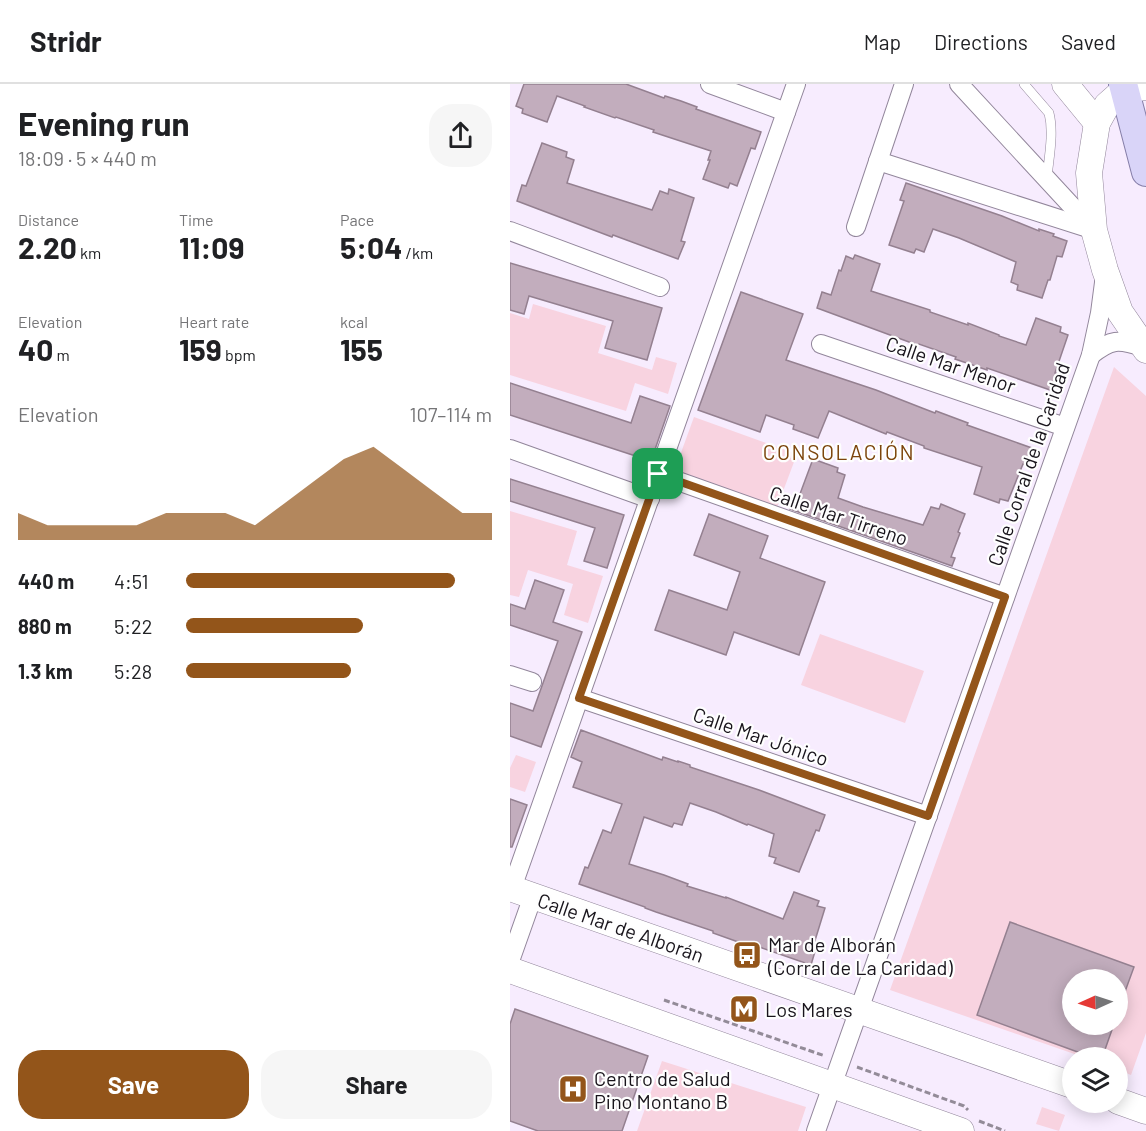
<!DOCTYPE html>
<meta charset="utf-8">
<style>
body{margin:0;font-family:Barlow,sans-serif;background:#f6f6f6;color:#202124;height:100vh;display:flex;flex-direction:column;font-size:22px;white-space:nowrap}
*{box-sizing:border-box;margin:0}
p{font-size:20px;color:#757577}
.icon{flex:none;width:33px;height:33px;fill:none;stroke:currentColor;stroke-width:2;stroke-linecap:round;stroke-linejoin:round}
.map{position:relative;flex:1;overflow:hidden}
.side{display:flex;flex-direction:column;background:#fff;width:510px}
.side>*{flex:none}
.needle{width:39px;rotate:267deg}
.tools{position:absolute;left:552px;top:885px;display:grid;gap:12px}
.tools a{display:grid;place-items:center;width:66px;height:66px;border-radius:50%;background:#fff;box-shadow:0 3px 15px #0003;font-size:30px}
.pin{position:absolute;display:grid;place-items:center;width:51px;height:51px;color:#fff;margin:-26px;border-radius:12px;box-shadow:0 3px 9px #0006}
.round{display:grid;place-items:center;flex:none;width:63px;height:63px;border-radius:24px;background:#f6f6f6}
.head{display:flex;align-items:center;justify-content:space-between;height:102px;padding:0 18px}
h1{font-size:33px;font-weight:700;line-height:45px}
.metrics{display:grid;grid-template-columns:repeat(3,1fr);gap:9px;height:102px;padding:6px 18px}
.metrics div{display:grid;align-content:center}
.metrics b{font-size:30px;font-weight:700}
.metrics small{font-size:16px;font-weight:400}
.metrics p{font-size:16px}
.chart{height:168px;padding:12px 18px}
.chart p{display:flex;justify-content:space-between}
.chart svg{width:100%;height:108px;margin-top:6px;fill:#93551a;opacity:.7}
.cta{display:flex;gap:12px;margin-top:auto;padding:12px 18px}
.cta a{flex:1;height:69px;border-radius:24px;background:#93551a;color:#fff;font-size:24px;font-weight:700;line-height:69px;text-align:center}
.cta a+a{background:#f6f6f6;color:#202124}
ul{padding:0 18px;list-style:none;font-size:20px}
li{display:grid;grid-template-columns:96px 72px 1fr;align-items:center;height:45px}
li i{height:15px;border-radius:8px;background:#93551a}
header{display:flex;align-items:center;gap:36px;box-sizing:border-box;height:84px;padding:0 30px;background:#fff;border-bottom:2px solid #e0e0e0}
header strong{font-size:28px}
nav{display:flex;gap:33px;margin-inline-start:auto;font-size:21px}
main{display:flex;flex:1;min-height:0}
.map>svg:first-child{display:block}
.green{fill:#f8d3e0;fill-rule:evenodd}
.building{fill:#c2adbd;stroke:#948090;stroke-width:1.5}
.lines{fill:none;stroke-linecap:round;stroke-linejoin:round}
.lane-casing{stroke:#92869b;stroke-width:10}
.street-casing{stroke:#92869b;stroke-width:20}
.secondary-casing{stroke:#92869b;stroke-width:27}
.primary-casing{stroke:#857ea8;stroke-width:30}
.path{stroke:#938b98;stroke-width:3;stroke-dasharray:6 3;stroke-linecap:butt}
.lane{stroke:#fff;stroke-width:9}
.street{stroke:#fff;stroke-width:18}
.secondary{stroke:#fff;stroke-width:26}
.primary{stroke:#d9d4f8;stroke-width:28}
.route-casing{stroke:#fff;stroke-width:12}
.route{stroke:#93551a;stroke-width:8}
.labels{text-anchor:middle;dominant-baseline:central;stroke-width:4.5;stroke-linejoin:round;paint-order:stroke}
.street-label{font-size:20px;fill:#18141b;stroke:#fefefe}
.poi-label{font-size:20px;fill:#18141b;stroke:#fefefe;text-anchor:start}
.neighbourhood-label{font-size:21px;letter-spacing:1.5px;fill:#7c440b;stroke:#fefefe}
</style>
<header>
<strong>Stridr</strong>
<nav><a>Map</a><a>Directions</a><a>Saved</a></nav>
</header>
<main>
<section class="side">
<div class="head"><div><h1>Evening run</h1><p>18:09 · 5 × 440 m</p></div><a class="round"><svg class="icon" aria-label="share" viewBox="0 0 24 24"><path d="M12 15V3M7 8l5-5 5 5M5 13v7h14v-7"/></svg></a></div>
<div class="metrics">
<div><p>Distance</p><b>2.20<small> km</small></b></div>
<div><p>Time</p><b>11:09</b></div>
<div><p>Pace</p><b>5:04<small> /km</small></b></div>
</div>
<div class="metrics">
<div><p>Elevation</p><b>40<small> m</small></b></div>
<div><p>Heart rate</p><b>159<small> bpm</small></b></div>
<div><p>kcal</p><b>155</b></div>
</div>
<div class="chart"><p><span>Elevation</span>107–114 m</p>
<svg viewBox="0 0 160 44" preserveAspectRatio="none"><path d="M0 44V33L10 38L20 38L30 38L40 38L50 33L60 33L70 33L80 38L90 29L100 20L110 11L120 6L130 15L140 24L150 33L160 33V44z"/></svg>
</div>
<ul>
<li><b>440 m</b>4:51<i style="width:88%"></i></li>
<li><b>880 m</b>5:22<i style="width:58%"></i></li>
<li><b>1.3 km</b>5:28<i style="width:54%"></i></li>
</ul>
<div class="cta"><a>Save</a><a>Share</a></div>
</section>
<div class="map">
<svg width="636" height="1047" viewBox="0 0 636 1047">
<rect width="100%" height="100%" fill="#f7ecfe"/>
<g class="green">
<path d="M23,220l73,22 -8,27 54,17 4,-13 21,6 -9,31 -33,-11 -9,28 -116,-36v-62l19,6z"/>
<path d="M604,283l32,29v637l-15,42 -13,-5v-12l-35,-1 -193,-67zM562,896h46v44h-46z"/>
<path d="M184,333l103,37 -21,56 -102,-38z"/>
<path d="M0,427l67,20 -10,34 36,11 -15,47 -24,-8 9,-31 -45,-14 -9,27 -9,-2z"/>
<path d="M310,550l104,37 -19,52 -104,-38z"/>
<path d="M6,671l20,7 -11,30 -15,-5v-19z"/>
<path d="M152,977l144,46 -8,24h-161z"/>
<path d="M532,1023l23,8 -6,16 -23,-7z"/>
</g>
<g class="building">
<path d="M14,0h102l38,14 1,-2 16,5 16,6 -1,2 65,23 -6,17 -4,-1 -14,38 -7,-3 -2,5 -25,-9 7,-19h-2l3,-9 -58,-19 1,-2 -38,-13 -1,1 -31,-11 1,-1 -28,-10 -10,26 -25,-9 1,-4 -7,-3z"/>
<path d="M32,59l25,9 -1,5 8,3 -7,23 85,27 8,-19 8,3 1,-5 25,9 -13,43 4,1 -7,17 -65,-24 -1,2 -95,-36 5,-16 4,1z"/>
<path d="M396,99l96,33 37,15v-2l15,5 -1,2 14,5 -5,16 -5,-1 -7,24h-2l-6,18 -25,-8 1,-5 -7,-3 5,-20 -57,-24 -26,-9 -9,23 -8,-3 -2,4 -25,-8 15,-44 -4,-1z"/>
<path d="M345,171l25,9 -9,27 59,19v2l38,13v-2l31,12v1l27,9 10,-27 25,9 -1,5 8,3 -13,38 4,1 -6,17 -66,-23v2l-32,-11 1,-2 -37,-13 -1,1 -9,-3 -92,-34 5,-16 9,3 8,-25 2,1 5,-15 7,3z"/>
<path d="M0,179l152,45 -15,52 -42,-12 8,-27 -84,-25 -5,18 -14,-4z"/>
<path d="M231,208l62,22 -17,46 90,30 46,18 13,5 1,-2 32,12 -1,2 65,23 -6,17 -3,-1 -15,37 -8,-2 -1,4 -25,-9 8,-27 -58,-19v-2l-37,-14 -1,2 -57,-23 -11,27 -25,-9 1,-4 -28,-10 -6,17 -62,-22z"/>
<path d="M0,299l121,40 9,-27 30,10 -19,55 -141,-46z"/>
<path d="M303,375l25,9 -1,4 8,3 -7,23 25,9 60,18 8,-18 8,2 2,-5 24,10 -7,18 2,1 -9,24 4,1 -3,8 -162,-57 3,-9 4,2z"/>
<path d="M0,395l114,36 -17,53 -23,-7 11,-33 -85,-27z"/>
<path d="M199,430l59,22 -8,22 65,24 -26,73 -65,-23 -8,23 -71,-25 14,-40 58,20 13,-38 -46,-17z"/>
<path d="M25,496l29,10 -11,32 29,10 -41,115 -31,-11v-33l23,8 25,-70 -48,-16v-21l15,5z"/>
<path d="M71,646l81,30 1,-3 15,5v-1l12,4v2l69,23 66,25 -6,16 -3,-1 -17,42 -25,-9 2,-5 -7,-2 5,-22 -26,-10 -1,1 -31,-13 -26,-9 -8,22 -8,-2 -2,4 -28,-10 -15,47 35,11 24,9 -1,2 39,12v-1l57,22 11,-27 25,9 -2,5 8,2 -12,39 3,1 -5,17 -66,-23 -1,2 -31,-11v-2l-57,-19 -11,-4v-1l-66,-23 6,-17 3,1 15,-38 8,3 11,-29 -49,-17 9,-25 -11,-5z"/>
<path d="M0,715l17,6 -15,42h-2z"/>
<path d="M500,838l124,45 -15,41h-1v-28h-46v44h42l-12,34h-8l-117,-43z"/>
<path d="M5,925l133,47 -26,75h-84l-28,-10v-97z"/>
</g>
<g class="lines">
<g class="lane-casing">
<path id="lane" d="M514,0l25,29c5,20 0,44 -2,64"/>
</g>
<g class="street-casing">
<g id="street">
<path d="M200,0l76,28"/>
<path d="M449,0l133,144"/>
<path d="M368,77l216,69"/>
<path d="M346,143l48,-143"/>
<path d="M0,147l150,56"/>
<path d="M311,260l244,83"/>
<path d="M581,271c20,-16 27,-16 52,-8"/>
<path d="M0,365l140,50"/>
<path d="M148,390l347,123"/>
<path d="M0,591l22,7"/>
<path d="M69,614l349,118"/>
<path d="M2,804l284,-804"/>
<path d="M0,877l23,-65"/>
<path d="M306,1047l275,-776 9,-42 5,-38"/>
</g>
</g>
<g class="secondary-casing">
<g id="secondary">
<path d="M555,0l32,39"/>
<path d="M636,3l-22,3 -17,15 -10,18 -8,50 5,57 11,40 15,42 26,38"/>
<path d="M0,804l562,197"/>
<path d="M0,886l451,161"/>
<path d="M608,1017l28,10"/>
</g>
</g>
<g class="primary-casing">
<path id="primary" d="M613,0l23,88"/>
</g>
<g class="path">
<path d="M154,916l161,56"/>
<path d="M347,983l107,39 4,4"/>
<path d="M469,1037l26,10"/>
</g>
<use href="#lane" class="lane"/>
<use href="#street" class="street"/>
<use href="#secondary" class="secondary"/>
<use href="#primary" class="primary"/>
</g>
<g class="lines">
<g class="route-casing">
<path id="route" d="M148,390l347,123 -77,219 -349,-118z"/>
</g>
<use href="#route" class="route"/>
</g>
<defs>
<g id="bus-square" transform="scale(1.5)"><rect x="-9" y="-9" width="18" height="18" rx="4" fill="#93551a" stroke="#fefefe"/><path d="M-5-6H5V4H4V6H2V4H-2V6H-4V4H-5ZM-3.5-4V0h7V-4ZM-3.5 1.2v1.5H-2V1.2ZM2 1.2v1.5H3.5V1.2Z" fill="#fff"/></g>
<g id="metro-square" transform="scale(1.5)"><rect x="-9" y="-9" width="18" height="18" rx="4" fill="#93551a" stroke="#fefefe"/><path d="M-5.5 5V-5H-3L0 0L3-5H5.5V5H3V-.5L0 4L-3-.5V5Z" fill="#fff"/></g>
<g id="hospital-square" transform="scale(1.5)"><rect x="-9" y="-9" width="18" height="18" rx="4" fill="#93551a" stroke="#fefefe"/><path d="M-5-5h3v3.5h4V-5h3V5h-3V1.5h-4V5h-3Z" fill="#fff"/></g>
</defs>
<g fill-rule="evenodd">
<use href="#bus-square" x="237" y="871"/>
<use href="#metro-square" x="234" y="925"/>
<use href="#hospital-square" x="63" y="1005"/>
</g>
<g class="labels">
<g class="street-label">
<text transform="translate(441 280) rotate(19)">Calle Mar Menor</text>
<text transform="translate(518 380) rotate(-71)">Calle Corral de la Caridad</text>
<text transform="translate(329 431) rotate(19)">Calle Mar Tirreno</text>
<text transform="translate(251 652) rotate(19)">Calle Mar Jónico</text>
<text transform="translate(111 843) rotate(19)">Calle Mar de Alborán</text>
</g>
<g class="poi-label">
<text x="258" y="860">Mar de Alborán<tspan x="258" dy="23">(Corral de La Caridad)</tspan></text>
<text x="255" y="925">Los Mares</text>
<text x="84" y="994">Centro de Salud<tspan x="84" dy="23">Pino Montano B</tspan></text>
</g>
<g class="neighbourhood-label">
<text x="329" y="367">CONSOLACIÓN</text>
</g>
</g>
</svg>
<div class="tools">
<a><svg class="needle" viewBox="-14 -14 28 28"><path d="M0-13l5 13h-10z" fill="#e53935"/><path d="M0 13l5-13h-10z" fill="#757577"/></svg></a>
<a><svg class="icon" aria-label="layers" viewBox="0 0 24 24"><path d="M12 4l9 5-9 5-9-5zM3 14l9 5 9-5"/></svg></a>
</div>
<div class="pin" style="left:148px;top:390px;background:#1e9e55"><svg class="icon" aria-label="arrive" viewBox="0 0 24 24"><path d="M6 21V4h12l-3 4 3 4H6"/></svg></div>
</div>
</main>
